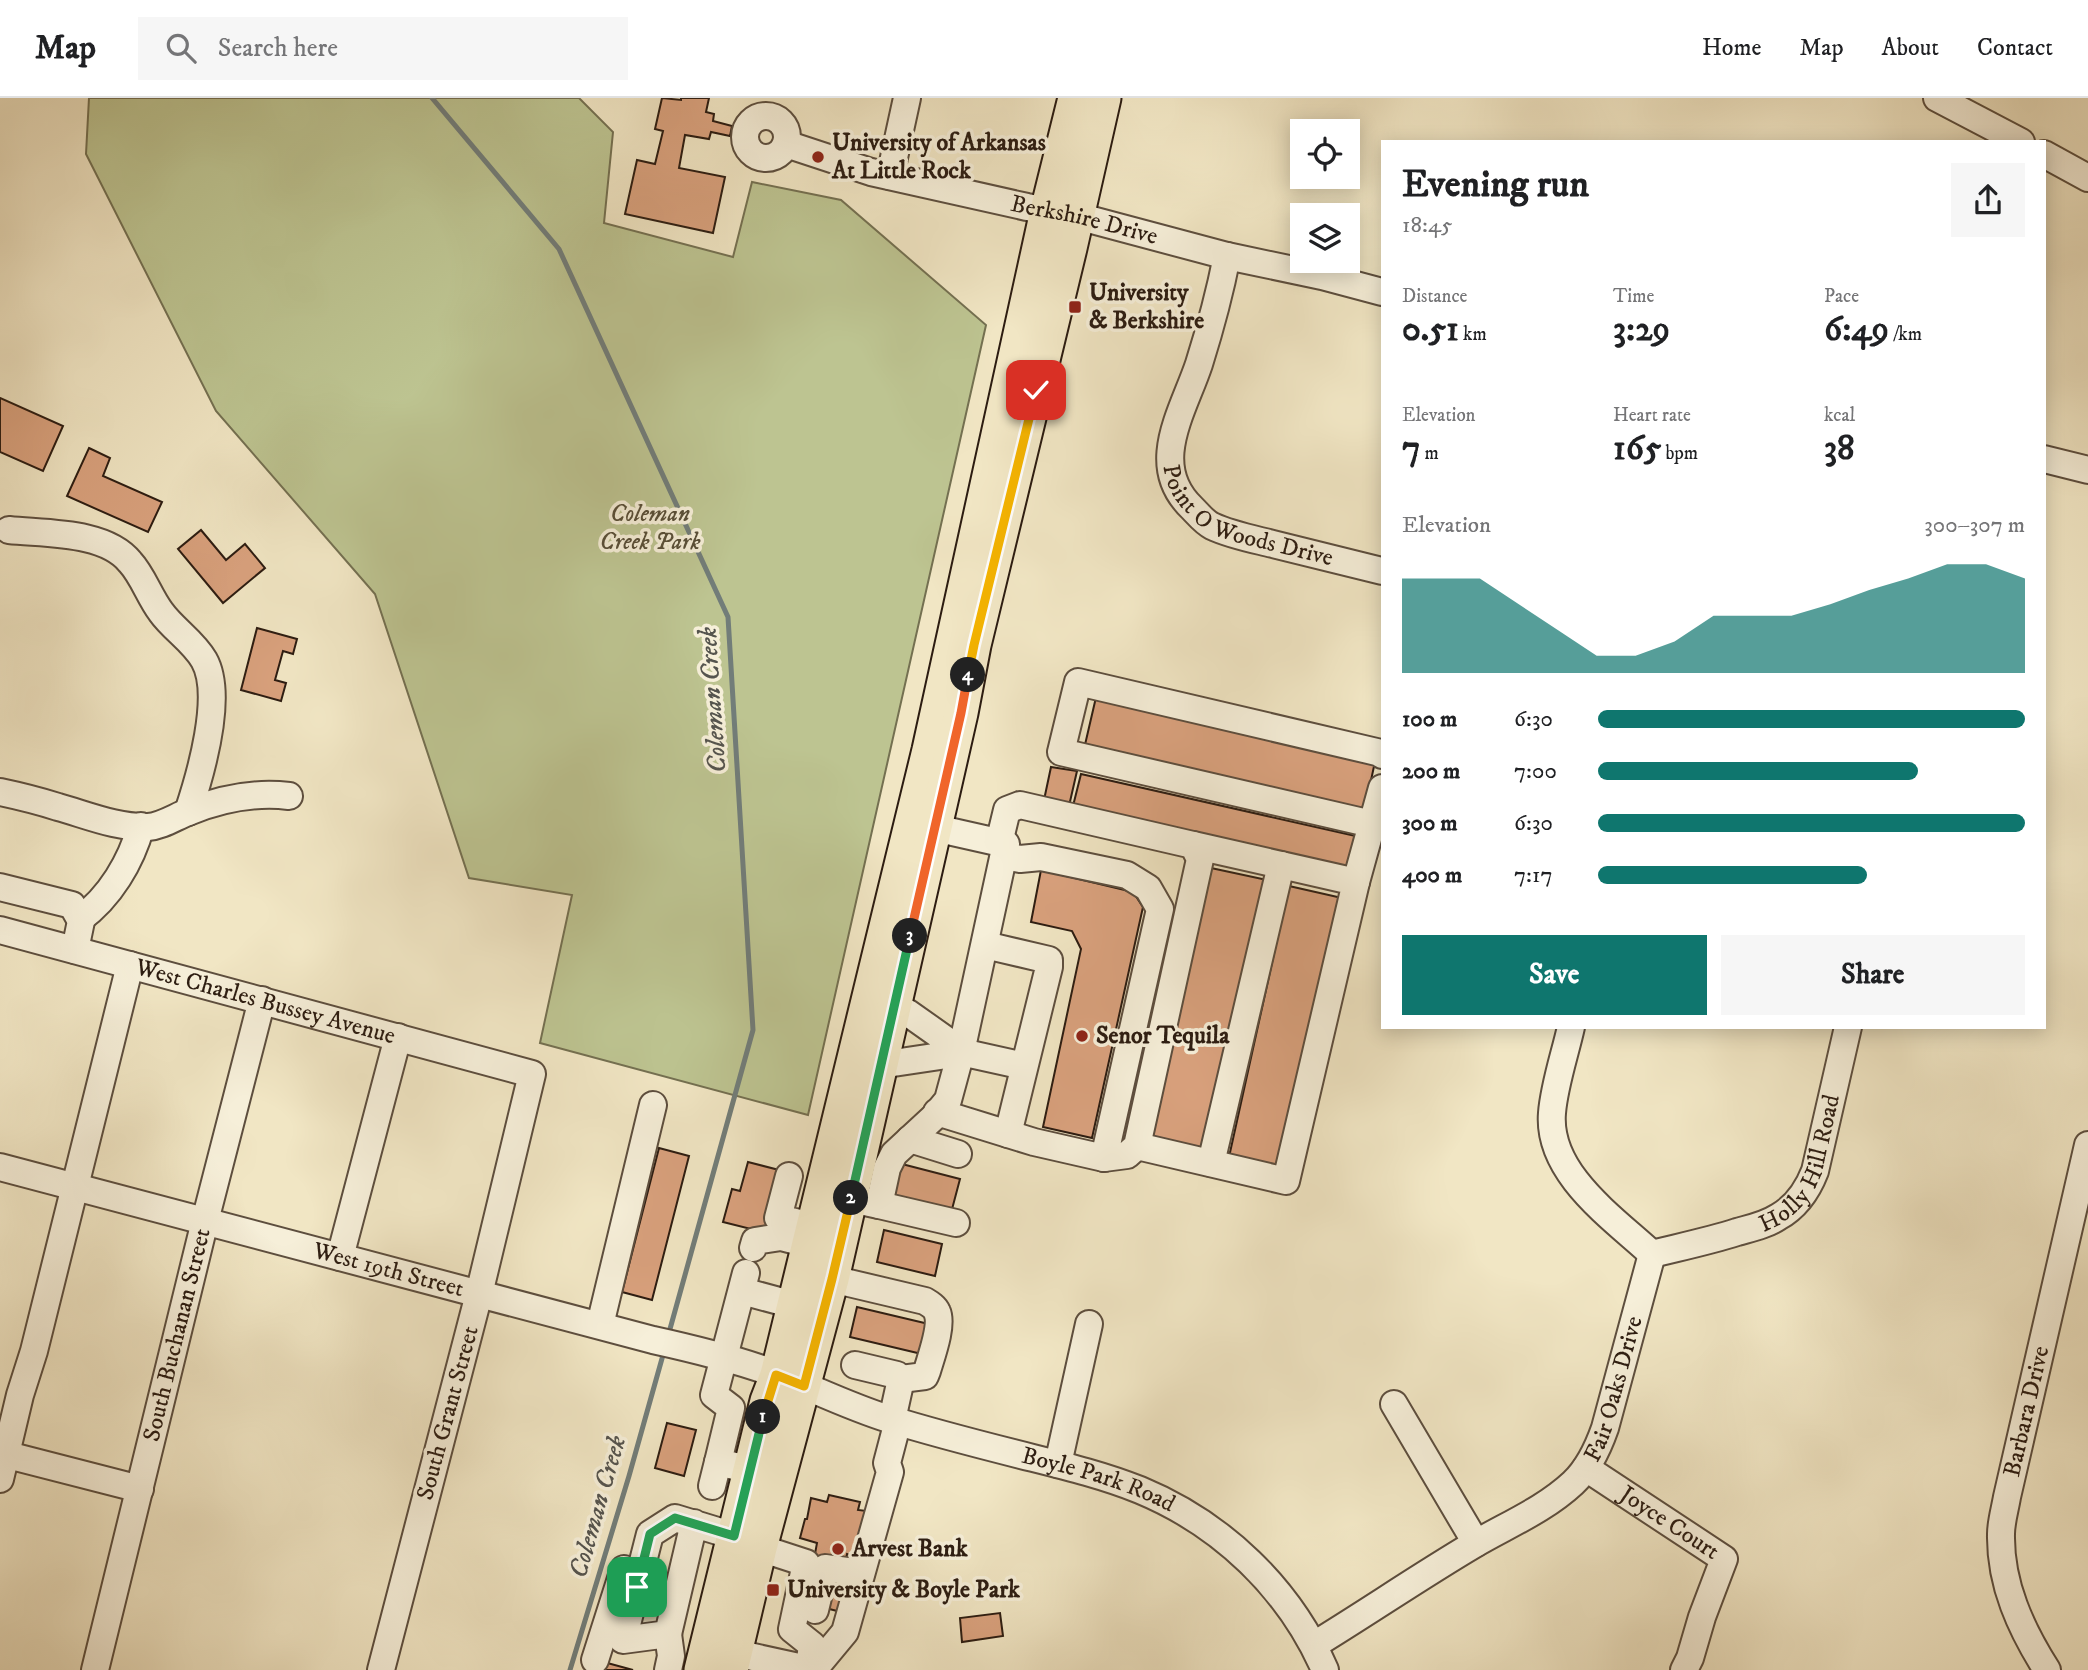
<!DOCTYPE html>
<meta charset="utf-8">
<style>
body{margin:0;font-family:"IM FELL DW Pica",serif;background:#f6f6f6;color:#202124;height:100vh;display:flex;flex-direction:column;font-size:26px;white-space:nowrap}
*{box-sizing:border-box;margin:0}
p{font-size:23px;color:#757577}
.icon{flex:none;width:38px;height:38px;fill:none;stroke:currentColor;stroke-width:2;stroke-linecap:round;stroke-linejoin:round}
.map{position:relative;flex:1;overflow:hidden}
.details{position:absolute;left:1381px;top:42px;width:665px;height:889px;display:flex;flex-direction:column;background:#fff;border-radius:0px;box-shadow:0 4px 18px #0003}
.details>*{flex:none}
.buttons{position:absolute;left:1290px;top:21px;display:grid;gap:14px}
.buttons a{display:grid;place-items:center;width:70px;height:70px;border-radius:0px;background:#fff;box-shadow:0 4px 18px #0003;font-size:35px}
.pin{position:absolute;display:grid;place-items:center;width:60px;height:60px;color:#fff;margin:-30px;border-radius:14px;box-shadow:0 4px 10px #0006}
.km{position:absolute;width:35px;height:35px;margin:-18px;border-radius:50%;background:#222;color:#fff;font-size:19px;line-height:35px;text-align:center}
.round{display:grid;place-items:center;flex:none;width:74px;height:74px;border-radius:0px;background:#f6f6f6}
.headline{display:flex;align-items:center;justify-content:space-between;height:119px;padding:0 21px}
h1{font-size:38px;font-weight:700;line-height:52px}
.metrics{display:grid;grid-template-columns:repeat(3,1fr);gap:10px;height:119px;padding:7px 21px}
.metrics div{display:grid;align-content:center}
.metrics b{font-size:35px;font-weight:700}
.metrics small{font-size:19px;font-weight:400}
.metrics p{font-size:19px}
.chart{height:196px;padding:14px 21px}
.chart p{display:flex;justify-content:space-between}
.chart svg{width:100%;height:126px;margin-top:7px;fill:#0f766e;opacity:.7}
.button{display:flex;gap:14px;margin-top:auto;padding:14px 21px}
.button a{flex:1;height:80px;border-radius:0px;background:#0f766e;color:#fff;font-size:28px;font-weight:700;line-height:80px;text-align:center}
.button a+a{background:#f6f6f6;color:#202124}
ul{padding:0 21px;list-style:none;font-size:23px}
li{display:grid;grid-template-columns:112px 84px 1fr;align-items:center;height:52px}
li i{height:18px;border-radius:9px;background:#0f766e}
header{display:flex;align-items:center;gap:42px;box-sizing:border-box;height:98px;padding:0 35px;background:#fff;border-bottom:2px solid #e0e0e0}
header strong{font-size:33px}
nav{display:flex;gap:38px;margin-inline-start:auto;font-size:24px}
.search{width:490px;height:63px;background:#f6f6f6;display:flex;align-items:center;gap:18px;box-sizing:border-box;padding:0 24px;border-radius:0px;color:#757577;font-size:26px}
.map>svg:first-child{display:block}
.green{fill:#bdc491;stroke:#747051;stroke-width:2}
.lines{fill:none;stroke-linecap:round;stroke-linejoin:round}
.stream{stroke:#727d79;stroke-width:5}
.building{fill:#d9a17d;stroke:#2c1c11;stroke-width:2}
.minor-casing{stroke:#5d4e3e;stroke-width:30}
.major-casing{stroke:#2c1c11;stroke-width:37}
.minor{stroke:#f6efd9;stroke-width:26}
.major{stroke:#f1e6c4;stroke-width:33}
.split-1-casing{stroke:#fff;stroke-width:14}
.split-2-casing{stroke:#fff;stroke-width:14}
.split-3-casing{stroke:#fff;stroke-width:14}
.split-4-casing{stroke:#fff;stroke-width:14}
.split-5-casing{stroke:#fff;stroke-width:14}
.split-1{stroke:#22a559;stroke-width:9}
.split-2{stroke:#f5b400;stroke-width:9}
.split-3{stroke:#22a559;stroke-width:9}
.split-4{stroke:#f0652b;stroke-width:9}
.split-5{stroke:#f5b400;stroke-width:9}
.poi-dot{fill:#8f2418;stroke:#f6efd9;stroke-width:2.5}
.labels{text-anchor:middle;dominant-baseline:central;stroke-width:7;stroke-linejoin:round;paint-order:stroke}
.poi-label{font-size:24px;font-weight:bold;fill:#2c1c11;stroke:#f6efd9;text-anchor:start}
.street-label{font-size:24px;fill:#2c1c11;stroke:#f6efd9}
.park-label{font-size:24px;font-style:italic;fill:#584e37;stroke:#f6efd9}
.water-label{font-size:26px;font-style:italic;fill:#55544e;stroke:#f6efd9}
</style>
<header>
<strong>Map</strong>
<div class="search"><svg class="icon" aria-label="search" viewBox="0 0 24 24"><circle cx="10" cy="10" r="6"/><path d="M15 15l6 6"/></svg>Search here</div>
<nav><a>Home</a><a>Map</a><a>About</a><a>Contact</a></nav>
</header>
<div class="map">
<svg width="2088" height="1572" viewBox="0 0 2088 1572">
<rect width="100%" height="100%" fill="#f1e6c4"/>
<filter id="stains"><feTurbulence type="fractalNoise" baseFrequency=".00286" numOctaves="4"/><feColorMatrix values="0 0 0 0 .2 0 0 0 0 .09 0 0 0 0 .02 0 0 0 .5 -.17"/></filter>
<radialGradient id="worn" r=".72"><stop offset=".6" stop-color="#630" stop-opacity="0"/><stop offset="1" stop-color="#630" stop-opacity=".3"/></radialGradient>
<path class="green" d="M89,0h490l34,34 -9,91 129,34 19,-75 89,18 145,125 -178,790 -268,-72 32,-148 -103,-17 -94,-284 -159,-183 -130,-257z"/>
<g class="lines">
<g class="stream">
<path d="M432,0l127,151 169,368 25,413 -83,299"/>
<path d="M570,1572l59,-194 34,-121"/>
</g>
</g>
<g class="building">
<path d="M662,0l19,2v-2h28l-3,14 8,2 -1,7 19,5 -2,10 -19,-4 -2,7 -24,-4 -6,33 46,9 -12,56 -88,-19 12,-54 18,4 8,-33 -8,-2z"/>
<path d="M0,300l63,28 -20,45 -43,-19z"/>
<path d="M89,350l21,10 -7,18 59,26 -14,30 -81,-36z"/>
<path d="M201,432l25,30 19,-16 20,24 -42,35 -45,-54z"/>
<path d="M257,530l40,11 -4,15 -10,-3 -8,29 11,3 -5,18 -40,-11z"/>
<path d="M1097,595l279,64 -12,56 -280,-64z"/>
<path d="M1051,669l26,4 -8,35 -25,-6z"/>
<path d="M1081,676l279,63 -7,32 -280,-63z"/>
<path d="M1211,770l56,12 -62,271 -56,-13z"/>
<path d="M1041,772l92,22 10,15 -51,231 -49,-11 38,-178 -9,-18 -41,-9z"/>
<path d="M1289,788l53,12 -59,270 -54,-11z"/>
<path d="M659,1050l30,8 -37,144 -30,-8z"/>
<path d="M748,1064l35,9 -16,62 -44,-11 9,-33 8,2z"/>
<path d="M898,1065l62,16 -9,34 -61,-15z"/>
<path d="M884,1132l58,14 -7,32 -58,-14z"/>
<path d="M857,1209l76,18 -7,30 -76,-18z"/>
<path d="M667,1325l29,7 -12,46 -29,-8z"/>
<path d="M829,1397l31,7 -2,8 9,1 -9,46 -11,-3 -6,25 8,1 -8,32 -35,-9 11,-60 -17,-5 5,-19h2l4,-21 16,4z"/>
<path d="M1000,1515l3,23 -41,6 -2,-24z"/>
<path d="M588,1561l12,2 33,9h-48z"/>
</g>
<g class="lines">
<g class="minor-casing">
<g id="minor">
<path d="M1937,0l84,44"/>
<circle cx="766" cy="39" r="21"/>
<path id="s1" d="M786,46l85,28 156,35 50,9 150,40 95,20 60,16"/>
<path d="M2044,56l44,24"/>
<path d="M890,78l17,-78"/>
<path id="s2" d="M1227,158c-7,36 -17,73 -28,108 -16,48 -52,101 -7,144 6,6 12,14 20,18 19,9 41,13 61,18 37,9 73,18 109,27"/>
<path d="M2044,361l44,11"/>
<path d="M9,432c36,4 96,1 121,32 13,14 19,34 31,50 12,17 32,29 43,48 20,35 -4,116 -16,152"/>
<path d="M0,694c19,4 39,9 58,15 29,8 59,21 90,20 14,-1 27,-10 40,-15 32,-13 67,-20 101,-16"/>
<path d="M1372,726l-311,-72 17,-70 303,71 1,2"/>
<path d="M935,730l71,16 -45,208 -11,-3"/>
<path d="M1004,758l16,3 21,-2 86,18 21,13 12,21 -56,249"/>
<path d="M1356,784l26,-94"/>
<path d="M0,789l72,18 9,16 -6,29"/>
<path d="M80,821c30,-22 51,-57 61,-93"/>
<path id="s3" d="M0,832l532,144 -53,220 -98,376"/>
<path d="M985,847l64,15v7l-41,167"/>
<path d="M1571,929c-6,27 -17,59 -19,86 -5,60 60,104 100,141"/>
<path d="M880,967l67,-10 3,-6 -1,-7 -41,-29 -15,-6"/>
<path d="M937,1014l97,30 70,16 23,-3 10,-9 63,-287 -7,-14 -173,-40 -13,5 -8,33"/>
<path d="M910,1041l48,15"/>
<path d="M1137,1048l149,35 70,-299 -163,-37"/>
<path d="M1211,1065l70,-298"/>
<path id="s4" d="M0,1069l653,173c41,9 83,19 123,34 38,15 74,33 113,45 48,15 96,27 144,39 36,9 72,18 107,32 82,34 149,98 185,180"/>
<path d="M789,1078l-11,42 34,8"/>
<path d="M851,1101l28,6 8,-37 7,-14 40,-37 14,-17 13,-48 63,14"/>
<path d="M879,1107l77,18"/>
<path d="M753,1150l2,-7 26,-4 27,7"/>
<path id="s5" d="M1652,1156c28,-7 57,-13 85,-22 14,-4 29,-7 41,-15 18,-10 30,-28 37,-46l33,-144"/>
<path d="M340,1159l58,-220"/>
<path d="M746,1175l-32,122 17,13 -13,54 33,8"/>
<path d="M832,1181l93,22c5,3 10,6 12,11 6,13 -6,45 -10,59l-2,5 -24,3"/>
<path d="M742,1193l52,14"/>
<path d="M600,1227l53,-220"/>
<path d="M855,1267l42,10 4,4 -9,41"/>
<path d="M1394,1306l82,139"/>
<path d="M0,1355l140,36"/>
<path d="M1058,1366l31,-140"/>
<path id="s6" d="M1586,1370l138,91 -22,58 -12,41 -6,12"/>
<path d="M0,1381l20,-84 14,-44 96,-386"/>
<path d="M712,1388l6,-24"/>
<path d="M694,1425l-26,111 -45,6 27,-106 25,-16 59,18"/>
<path d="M760,1450l46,15 -14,66 20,16 -3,23"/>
<path d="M815,1512l10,-42 36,5"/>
<path id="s7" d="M1314,1547c54,-33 105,-68 159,-100 34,-20 71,-35 100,-62 16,-15 25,-35 32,-55l47,-174"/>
<path d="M735,1555l68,15h12l30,-36 45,-160 -3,-9 11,-42"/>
<path d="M595,1562l29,-91"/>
<path id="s8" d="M95,1572l110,-449 57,-221"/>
<path d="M668,1572l3,-14 -3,-22"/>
<path id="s9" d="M2047,1572c-26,-41 -47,-86 -46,-136 0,-12 4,-25 6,-37l81,-352"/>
</g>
</g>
<g class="major-casing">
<g id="major">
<path d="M701,1572l66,-269 10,-26 152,-625 118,-539 28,-113"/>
<path d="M731,1572l29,-122 72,-269 129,-566 13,-68 96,-397 34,-150"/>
</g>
</g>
<use href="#minor" class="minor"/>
<use href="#major" class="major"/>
</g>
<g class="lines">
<g class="split-1-casing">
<path id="split-1" d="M637,1489l13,-53 25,-16 59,18 29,-119"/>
</g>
<g class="split-2-casing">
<path id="split-2" d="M763,1319l13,-42 28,11 28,-107 19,-81"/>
</g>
<g class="split-3-casing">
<path id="split-3" d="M851,1100l59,-262"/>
</g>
<g class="split-4-casing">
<path id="split-4" d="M910,838l51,-223 7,-38"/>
</g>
<g class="split-5-casing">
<path id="split-5" d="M968,577l6,-30 62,-255"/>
</g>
<use href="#split-1" class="split-1"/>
<use href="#split-2" class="split-2"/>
<use href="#split-3" class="split-3"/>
<use href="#split-4" class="split-4"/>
<use href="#split-5" class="split-5"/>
</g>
<g class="poi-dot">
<circle cx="818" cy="59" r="7"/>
<rect x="1068" y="202" width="14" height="14" rx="3.5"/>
<circle cx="1082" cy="938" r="7"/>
<circle cx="838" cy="1451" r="7"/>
<rect x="766" y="1485" width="14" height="14" rx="3.5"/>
</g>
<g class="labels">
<g class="poi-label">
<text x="832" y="45">University of Arkansas<tspan x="832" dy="28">At Little Rock</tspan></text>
<text x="1089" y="195">University<tspan x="1089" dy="28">&amp; Berkshire</tspan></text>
<text x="1096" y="938">Senor Tequila</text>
<text x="852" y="1451">Arvest Bank</text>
<text x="787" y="1492">University &amp; Boyle Park</text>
</g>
<g class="street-label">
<text stroke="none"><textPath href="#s1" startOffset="308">Berkshire Drive</textPath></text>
<text stroke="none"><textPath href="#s2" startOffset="318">Point O Woods Drive</textPath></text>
<text stroke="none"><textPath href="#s3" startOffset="275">West Charles Bussey Avenue</textPath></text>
<text stroke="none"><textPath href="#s5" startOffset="191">Holly Hill Road</textPath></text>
<text stroke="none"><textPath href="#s4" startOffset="402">West 19th Street</textPath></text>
<text stroke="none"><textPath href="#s8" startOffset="345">South Buchanan Street</textPath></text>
<text stroke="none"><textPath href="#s7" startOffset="410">Fair Oaks Drive</textPath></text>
<text stroke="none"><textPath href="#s9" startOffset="271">Barbara Drive</textPath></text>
<text transform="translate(448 1315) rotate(-75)">South Grant Street</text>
<text stroke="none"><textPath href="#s4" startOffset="1143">Boyle Park Road</textPath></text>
<text stroke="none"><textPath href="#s6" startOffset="100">Joyce Court</textPath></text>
</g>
<g class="park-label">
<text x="650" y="416">Coleman<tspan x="650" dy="28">Creek Park</tspan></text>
</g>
<g class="water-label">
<text transform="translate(713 602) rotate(-94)">Coleman Creek</text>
<text transform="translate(598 1409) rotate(-74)">Coleman Creek</text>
</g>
</g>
<rect width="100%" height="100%" filter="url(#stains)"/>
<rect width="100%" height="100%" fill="url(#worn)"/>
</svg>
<div class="buttons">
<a><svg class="icon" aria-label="locate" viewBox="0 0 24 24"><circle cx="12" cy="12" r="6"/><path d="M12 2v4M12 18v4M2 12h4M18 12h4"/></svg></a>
<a><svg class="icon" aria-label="layers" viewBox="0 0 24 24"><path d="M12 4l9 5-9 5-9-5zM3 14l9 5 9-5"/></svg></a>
</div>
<div class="pin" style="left:637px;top:1489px;background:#1e9e55"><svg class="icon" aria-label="arrive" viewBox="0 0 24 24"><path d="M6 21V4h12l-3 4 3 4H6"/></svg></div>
<div class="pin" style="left:1036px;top:292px;background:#d93025"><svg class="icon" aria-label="check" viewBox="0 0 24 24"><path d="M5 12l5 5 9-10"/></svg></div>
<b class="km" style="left:763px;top:1319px">1</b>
<b class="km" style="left:851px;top:1100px">2</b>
<b class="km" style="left:910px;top:838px">3</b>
<b class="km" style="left:968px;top:577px">4</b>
<section class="details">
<div class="headline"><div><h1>Evening run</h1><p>18:45</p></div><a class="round"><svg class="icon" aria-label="share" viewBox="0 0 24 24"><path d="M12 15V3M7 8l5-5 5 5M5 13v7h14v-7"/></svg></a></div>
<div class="metrics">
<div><p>Distance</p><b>0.51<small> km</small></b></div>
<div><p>Time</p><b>3:29</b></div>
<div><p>Pace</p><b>6:49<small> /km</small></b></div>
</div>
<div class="metrics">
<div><p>Elevation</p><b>7<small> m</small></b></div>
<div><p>Heart rate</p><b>165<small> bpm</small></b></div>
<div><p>kcal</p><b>38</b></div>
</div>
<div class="chart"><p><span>Elevation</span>300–307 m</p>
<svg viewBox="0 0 160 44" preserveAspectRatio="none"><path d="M0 44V11L10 11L20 11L30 20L40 29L50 38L60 38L70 33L80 24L90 24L100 24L110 20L120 15L130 11L140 6L150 6L160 11V44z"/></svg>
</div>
<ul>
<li><b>100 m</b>6:30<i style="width:100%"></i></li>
<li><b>200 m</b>7:00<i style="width:75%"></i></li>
<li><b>300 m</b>6:30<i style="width:100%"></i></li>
<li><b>400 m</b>7:17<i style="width:63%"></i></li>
</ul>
<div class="button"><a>Save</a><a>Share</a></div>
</section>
</div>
